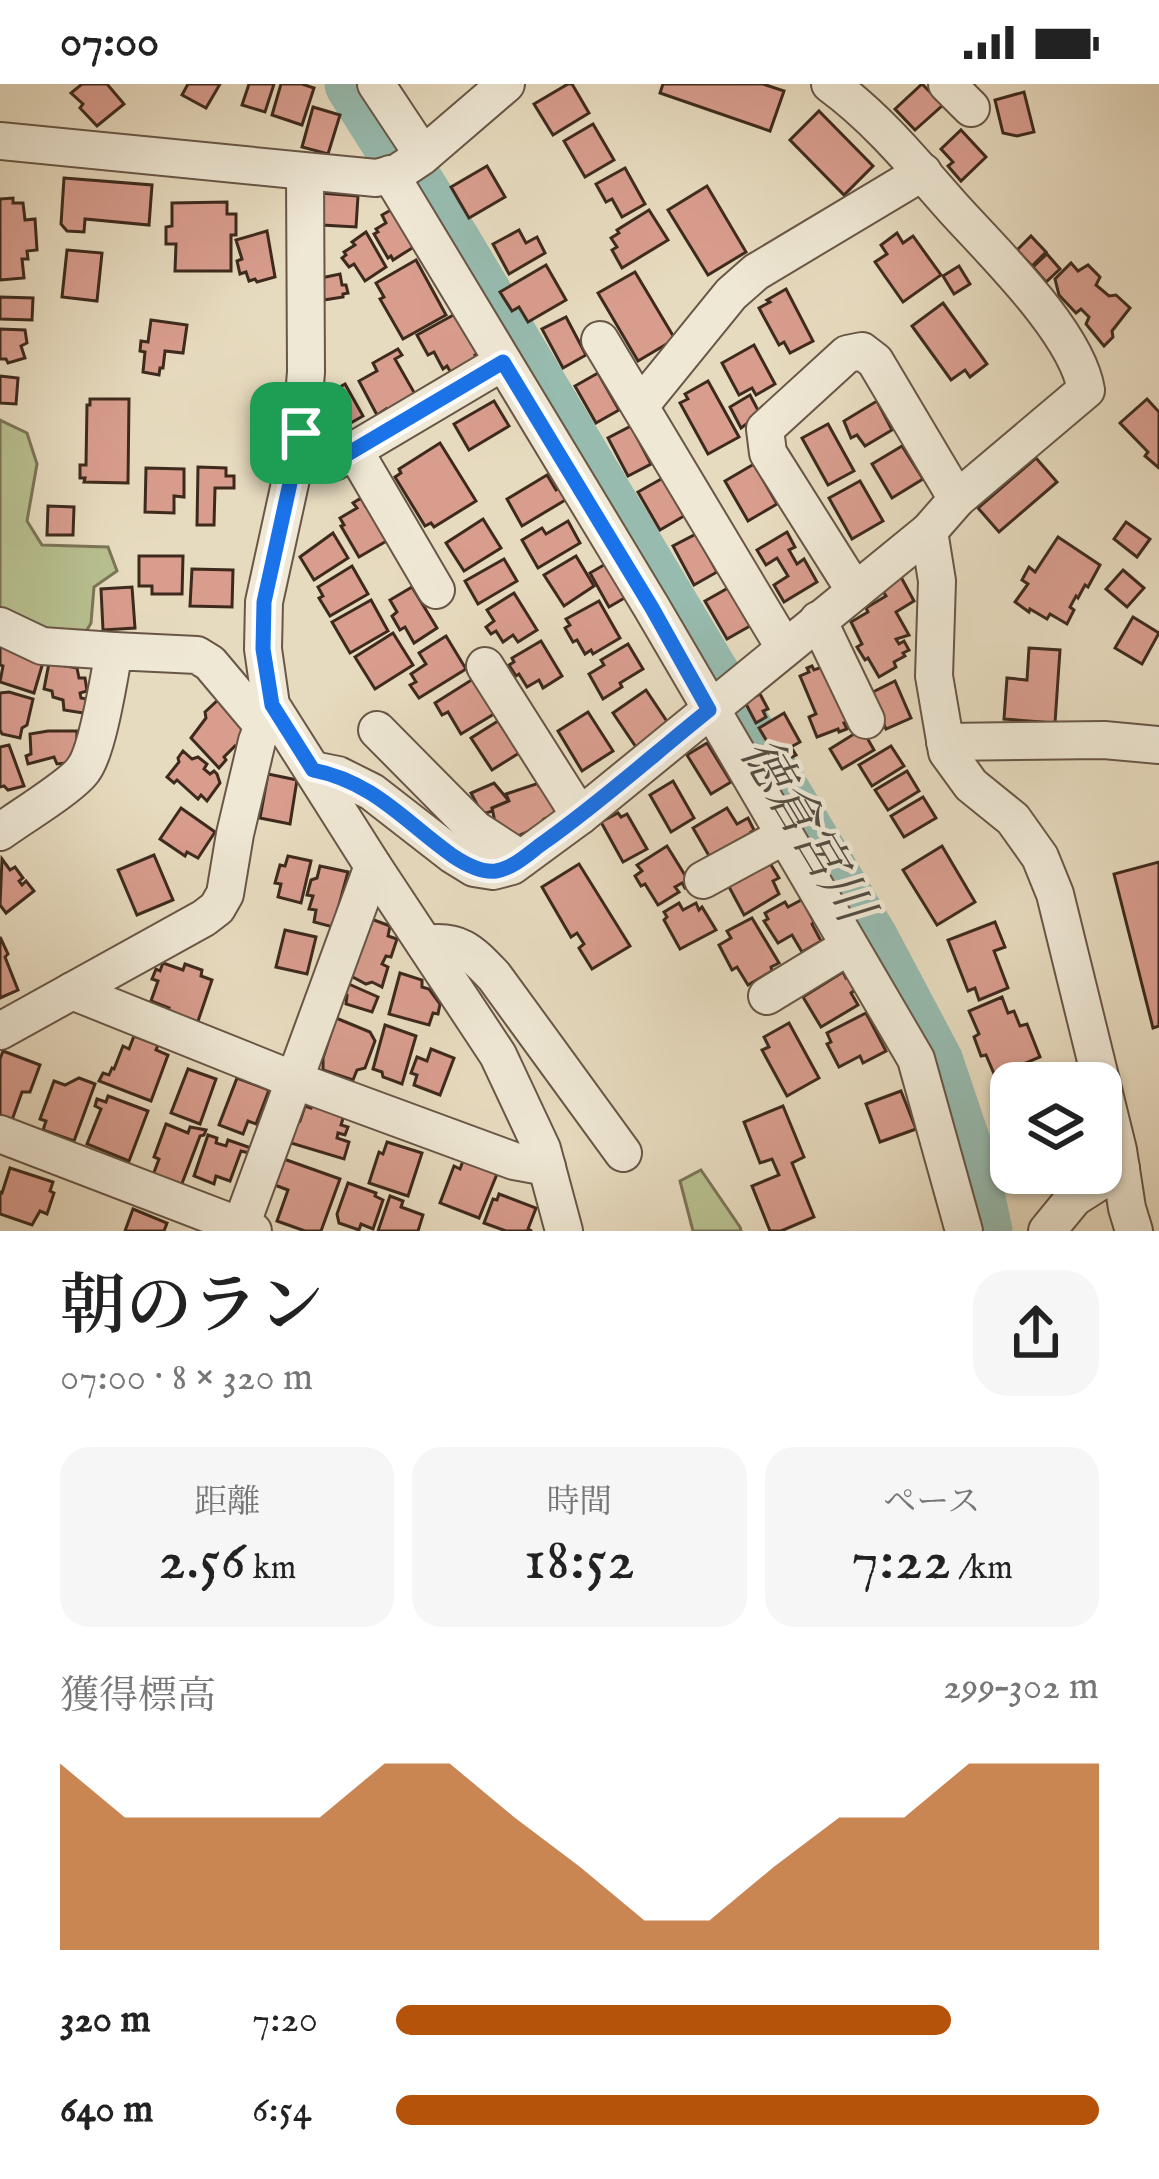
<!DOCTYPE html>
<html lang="ja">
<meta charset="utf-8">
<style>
body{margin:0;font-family:"IM FELL English","Noto Serif JP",serif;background:#f6f6f6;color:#222;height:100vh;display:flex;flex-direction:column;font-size:45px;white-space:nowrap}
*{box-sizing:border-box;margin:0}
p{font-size:39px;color:#767676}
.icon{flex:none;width:66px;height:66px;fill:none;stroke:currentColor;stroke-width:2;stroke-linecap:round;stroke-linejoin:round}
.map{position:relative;height:1147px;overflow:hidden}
.details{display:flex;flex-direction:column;background:#fff;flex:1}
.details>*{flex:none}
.buttons{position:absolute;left:990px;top:978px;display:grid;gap:24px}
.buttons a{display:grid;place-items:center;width:132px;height:132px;border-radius:24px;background:#fff;box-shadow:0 3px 9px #0004;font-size:60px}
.pin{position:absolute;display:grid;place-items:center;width:102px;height:102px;color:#fff;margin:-51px;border-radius:24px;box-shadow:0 6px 18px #0006}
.round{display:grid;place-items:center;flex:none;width:126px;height:126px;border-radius:36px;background:#f6f6f6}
.summary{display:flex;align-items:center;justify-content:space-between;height:204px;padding:0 60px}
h1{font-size:66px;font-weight:600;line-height:90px}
.figures{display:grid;grid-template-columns:repeat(3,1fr);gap:18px;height:204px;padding:12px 60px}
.figures div{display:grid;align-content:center;border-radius:30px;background:#f6f6f6;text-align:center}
.figures b{font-size:60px;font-weight:600}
.figures small{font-size:33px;font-weight:400}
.figures p{font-size:33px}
.chart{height:336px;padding:24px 60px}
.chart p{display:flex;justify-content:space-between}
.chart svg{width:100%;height:216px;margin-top:12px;fill:#b45309;opacity:.7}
ul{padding:0 60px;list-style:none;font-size:39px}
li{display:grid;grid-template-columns:192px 144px 1fr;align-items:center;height:90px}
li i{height:30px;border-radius:15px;background:#b45309}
.status{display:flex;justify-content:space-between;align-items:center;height:84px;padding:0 60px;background:#fff;direction:ltr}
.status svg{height:33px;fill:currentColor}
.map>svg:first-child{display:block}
.green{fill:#b8c090;stroke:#7b7556;stroke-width:3}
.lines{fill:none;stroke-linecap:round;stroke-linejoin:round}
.river{stroke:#97bbaf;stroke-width:57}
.building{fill:#d99d8e;stroke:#3e2a1d;stroke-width:3}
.minor-casing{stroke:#685646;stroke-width:40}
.minor{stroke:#efe8d5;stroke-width:36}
.route-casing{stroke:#fff;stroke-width:24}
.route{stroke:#1a73e8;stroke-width:15}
.labels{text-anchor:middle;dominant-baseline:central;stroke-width:9;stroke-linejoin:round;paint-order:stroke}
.water-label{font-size:51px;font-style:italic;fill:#544e42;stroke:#efe8d5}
</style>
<div class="status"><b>07:00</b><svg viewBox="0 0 49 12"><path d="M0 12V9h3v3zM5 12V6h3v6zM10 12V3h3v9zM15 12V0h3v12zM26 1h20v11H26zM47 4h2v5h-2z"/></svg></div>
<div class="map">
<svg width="1159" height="1147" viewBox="0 0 1159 1147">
<rect width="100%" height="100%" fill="#e7dbbf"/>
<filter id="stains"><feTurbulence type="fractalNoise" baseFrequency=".00167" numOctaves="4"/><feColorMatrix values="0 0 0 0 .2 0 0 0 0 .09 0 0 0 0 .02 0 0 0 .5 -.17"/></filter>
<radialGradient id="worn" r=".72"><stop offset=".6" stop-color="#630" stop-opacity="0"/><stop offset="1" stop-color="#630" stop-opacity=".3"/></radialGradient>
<g class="green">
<path d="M0,336l27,13 10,31 -10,57 15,24 66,2 9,24 -23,16 -3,36 -7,12 -10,3 -74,-20z"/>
<path d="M701,1086l39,57 1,4h-48l-13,-50z"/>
</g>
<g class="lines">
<path class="river" d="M353,0l97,154 421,703 64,121 35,104 14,65"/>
</g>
<g class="building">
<path d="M82,0h25l17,20 -27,22 -17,-18 3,-4 -12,-11z"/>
<path d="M188,0h32l-14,24 -24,-13z"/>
<path d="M249,0h25l-9,28 -23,-7z"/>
<path d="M281,0h21l12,4 -12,37 -30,-10z"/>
<path d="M568,0h4l17,29 -36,22 -19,-31z"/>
<path d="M663,0h100l21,7 -14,40 -110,-38z"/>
<path d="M922,0l21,21 -28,25 -20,-21z"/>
<path d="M1024,8l10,40 -17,4 -14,-3 -8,-33z"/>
<path d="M313,23l27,8 -12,39 -26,-7z"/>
<path d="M819,27l54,55 -29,29 -54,-55z"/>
<path d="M593,40l21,36 -29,17 -21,-36z"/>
<path d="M961,46l25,27 -25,24 -13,-15 5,-4 -12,-13z"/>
<path d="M487,82l18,31 -36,21 -18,-31z"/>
<path d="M625,84l20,36 -23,13 -10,-18 -6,3 -10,-18z"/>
<path d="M64,94l88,7 -3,40 -64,-6 -1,13 -17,-1 -6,-7z"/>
<path d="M707,102l39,66 -38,23 -40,-65z"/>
<path d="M320,109l38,3 -2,31 -34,-2z"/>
<path d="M13,114v5h10l2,17 10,-1 2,31 -10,1 1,8h-6l2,19 -24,2v-81z"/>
<path d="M227,118v12h9v21h-5v36h-56l1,-27h-10v-17l6,-1v-23z"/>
<path d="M396,123l21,38 -24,15 -2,-4 -3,2 -14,-24 4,-2 -2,-3 10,-6 -4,-8z"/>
<path d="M649,126l19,30 -46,28 -10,-18 5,-3 -6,-9 8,-5 -2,-3z"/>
<path d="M519,146l7,13 11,-6 8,16 -36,21 -16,-30z"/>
<path d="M267,147l8,46 -18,5 -2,-3 -6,2 -3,-9 -6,2 -3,-13 5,-2 -6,-19z"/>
<path d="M366,148l20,35 -21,14 -11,-17 -5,3 -7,-9 4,-3 -2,-3 11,-7 -3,-3z"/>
<path d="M897,149l6,10 10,-7 28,39 -38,27 -28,-40 12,-8 -6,-9z"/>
<path d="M1031,152l15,16 -14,14 -15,-16z"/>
<path d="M67,166l35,3 -5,48 -35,-4z"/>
<path d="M1047,170l13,15 -14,13 -13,-15z"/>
<path d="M416,176l30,55 -43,24 -23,-40 4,-2 -8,-14z"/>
<path d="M1071,179l7,8 10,-6 12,12 -4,8 13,11 7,-1 14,13 -18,23 1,6 -9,9 -18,-22 3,-7 -8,-8 -5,4 -17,-18 -4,-16z"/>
<path d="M546,181l20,35 -38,22 -9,-15 -7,4 -12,-19z"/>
<path d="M959,182l11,18 -16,10 -11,-18z"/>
<path d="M635,188l40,67 -37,22 -40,-68z"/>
<path d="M340,190l2,11h4l2,8 -5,1v3l-19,3 -3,-22z"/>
<path d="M786,205l27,52 -23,12 -6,-11 -5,3 -20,-37 11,-6 -3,-2z"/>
<path d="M0,213l33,1 -1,22 -32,-1z"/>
<path d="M943,219l44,61 -17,13 -5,-7 -14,10 -39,-54z"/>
<path d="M457,229l21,40 -3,2 5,9 -26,14 -7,-12 -4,3 -9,-17 -6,3 -11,-20z"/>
<path d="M566,233l20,38 -23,13 -21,-39z"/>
<path d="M151,236l36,5 -4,28 -18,-2 -2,17h-3l-1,7 -16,-3 2,-20 -5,-1 1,-10 7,1z"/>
<path d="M0,245l25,1 2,13 -6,3 4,12 -17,5 -2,-4h-6z"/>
<path d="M754,261l21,39 -19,11 -4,-7 -13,7 -17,-32z"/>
<path d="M398,265l4,6 -7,4 20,35 -27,20 -2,-5 -9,6 -18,-34 18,-10 -4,-8z"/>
<path d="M598,289l21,37 -23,13 -21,-37z"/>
<path d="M0,292l18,2 -2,26 -16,-1z"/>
<path d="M708,297l31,56 -31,17 -28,-51 8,-4 -3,-5z"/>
<path d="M345,300l18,32 -21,12 -2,-4 -5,3 -6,-11 5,-3 -10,-17z"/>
<path d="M750,311l10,19 -19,14 -11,-21z"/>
<path d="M90,315h39l-1,84 -44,-1 1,-4h-5v-13h6l1,-60h3z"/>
<path d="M1147,315l12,13v56l-14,-12 3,-4 -28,-29z"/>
<path d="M494,317l15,25 -40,24 -15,-26z"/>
<path d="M877,317l15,29 -27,16 -8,-11 -6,3 -7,-17z"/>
<path d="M828,340l26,47 -26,14 -26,-47z"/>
<path d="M631,342l20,38 -23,12 -20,-38z"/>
<path d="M440,359l36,58 -42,26 -3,-4 -6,3 -30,-49 6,-4 -2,-4z"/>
<path d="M902,362l21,33 -31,19 -20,-34z"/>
<path d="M1036,374l21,24 -58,50 -21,-24z"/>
<path d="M754,380l23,40 -29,17 -23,-40z"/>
<path d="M198,383l28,1v8h8v12h-19l-1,37h-17z"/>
<path d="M146,384l38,1v28l-10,-1v17l-29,-1z"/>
<path d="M547,391l9,15 5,-3 6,12 -45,27 -15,-27z"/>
<path d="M663,394l21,38 -24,14 -22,-38z"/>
<path d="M860,397l23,40 -31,18 -23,-41z"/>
<path d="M361,414l5,9 4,-2 20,34 -31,18 -18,-31 3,-1 -4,-7 17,-10 -4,-5z"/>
<path d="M48,422l26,1 -1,28h-26z"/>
<path d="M483,435l18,29 -37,23 -18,-28z"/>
<path d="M568,437l12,22 -42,25 -16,-28 20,-12 4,6z"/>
<path d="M1126,438l24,17 -13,18 -23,-18z"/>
<path d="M787,448l8,15 -6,3 8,14 7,-5 13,23 -33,20 -10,-17 14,-9 -11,-18 -11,7 -9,-15z"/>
<path d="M333,449l15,25 -34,22 -14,-23z"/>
<path d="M696,450l21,38 -23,13 -21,-39z"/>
<path d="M1058,453l42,28 -12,22 -3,-2 -7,13 -2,-2 -6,11 4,3 -7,14 -17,-10 -3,5 -17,-10 -1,3 -14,-10 13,-18 -6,-4 7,-13 6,5z"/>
<path d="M139,472h44l-1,38h-30v-8h-13z"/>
<path d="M576,472l18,30 -30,20 -20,-31z"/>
<path d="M504,475l13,22 -39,23 -13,-23z"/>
<path d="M609,478l19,34 -19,11 -19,-34z"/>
<path d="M352,482l16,28 -38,22 -11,-18 4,-2 -5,-9z"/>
<path d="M192,485l41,1 -1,37 -42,-1z"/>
<path d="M1123,486l21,18 -17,19 -21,-18z"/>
<path d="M901,493l13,24 -18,11 13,23 -13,4 3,5 5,-3 5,9 -6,3 2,3 -11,6 2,5 -17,10 -11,-19 -3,2 -8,-13 5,-3 -11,-22 17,-10 -2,-4 20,-12 -5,-8z"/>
<path d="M132,503l3,41 -32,2 -2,-41z"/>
<path d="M412,503l25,41 -23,15 -9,-16 -5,3 -8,-14 5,-4 -7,-12z"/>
<path d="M728,504l22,38 -23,13 -22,-38z"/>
<path d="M514,509l23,37 -19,12 -5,-7 -10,7 -7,-11 -5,3 -5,-7 8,-6 -7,-11z"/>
<path d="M371,516l17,31 -38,22 -18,-31z"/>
<path d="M599,517l21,37 -27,16 -2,-4 -6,4 -8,-14 -4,2 -8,-14 5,-3 -4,-6z"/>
<path d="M1133,533l26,16 -17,31 -27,-16z"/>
<path d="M393,549l20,32 -38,24 -20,-32z"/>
<path d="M446,552l20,33 -47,29 -9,-13 6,-3 -5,-8 15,-10 -7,-11z"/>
<path d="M541,557l21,35 -19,12 -4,-8 -12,7 -8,-13 -3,2 -7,-11 5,-3 -2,-4z"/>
<path d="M628,560l15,25 -23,14 2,4 -19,12 -14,-25 15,-9 -3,-5z"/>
<path d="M0,562l44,13 -10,34 -34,-11 3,-16 -3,-1z"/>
<path d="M1029,564l31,2 -5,73 -51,-4 3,-41 20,2z"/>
<path d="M49,579l28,5 2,10h6l2,13 -7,2 1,5 11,2 -2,14 -26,-4 -1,-10 -10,-3 -1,-6 -8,-2z"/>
<path d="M812,582l2,4 11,-4 23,56 -4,1 3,6 -8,3 -1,-3 -21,8 -8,-20 7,-3 -16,-38 9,-4 -2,-4z"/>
<path d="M473,595l21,35 -33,20 -13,-22 -6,3 -7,-12z"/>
<path d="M895,597l16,37 -25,11 -13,-27 3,-2 -3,-8z"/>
<path d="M646,606l24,36 -32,24 -25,-37z"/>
<path d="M9,608l24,7 -6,26 -5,3 -2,10 -18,-4 -2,-4v-37z"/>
<path d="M760,610l8,15 -5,2 3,6 -10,6 -11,-21z"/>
<path d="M218,616l24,29 -2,18 -5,-1 -11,11 2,3 -7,8 -28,-30 15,-20 -1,-6z"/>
<path d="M588,628l25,39 -31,20 -24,-40z"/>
<path d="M784,629l16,29 -9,5 5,8 -13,7 -5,-9 -3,2 -16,-27z"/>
<path d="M498,637l21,32 -27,17 -21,-32z"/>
<path d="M862,645l12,21 -32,19 -12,-20z"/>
<path d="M48,647h29l-1,31 -19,2 -3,-7 -26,7 -2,-8 5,-2 -1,-20z"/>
<path d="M707,659l24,39 -20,12 -24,-39z"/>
<path d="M9,661l15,41 -16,4 -4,-4 -4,1v-40z"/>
<path d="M891,662l13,20 -32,20 -13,-21z"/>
<path d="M183,667l9,8 6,-2 9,7 -3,5 6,5 4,-3 3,3 3,9 -13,18 -6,-6 -3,4 -21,-19 -3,3 -7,-6 12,-15 -1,-4z"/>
<path d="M907,687l12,20 -31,19 -13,-20z"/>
<path d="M268,690l29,6 -7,44 -30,-6z"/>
<path d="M673,697l21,37 -23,14 -21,-37z"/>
<path d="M494,699l15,18 -17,7 1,3 -11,3 -11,-21z"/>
<path d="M539,699v3l5,-1 12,29 -12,5 2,5 -28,12 -23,-14 -3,-14 17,-7 -3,-7z"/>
<path d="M923,713l13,21 -32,19 -13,-21z"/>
<path d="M181,724l34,24 -17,26 -11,-6 -2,4 -25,-17z"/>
<path d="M727,724l10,16 11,-6 6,12 -3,2 3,4 -42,25 -19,-33z"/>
<path d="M618,729l3,4 6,-3 20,35 -24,13 -22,-40z"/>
<path d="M667,762l24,39 -6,3 -3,-5 -7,4 4,5 -21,13 -13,-21 -4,2 -6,-10 7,-5 -5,-6z"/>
<path d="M942,762l33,56 -38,23 -34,-55z"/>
<path d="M154,771l19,45 -36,15 -19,-45z"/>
<path d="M288,772l23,5 -10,42 -23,-6 3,-13 -6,-1 5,-18 5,1z"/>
<path d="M2,775l8,11 5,-3 8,11 -4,3 3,4 4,-4 8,10 -28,22 -6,-8z"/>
<path d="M768,776l11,18 -6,3 6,13 -35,21 -17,-32z"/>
<path d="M1159,778v164l-6,2 -39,-154z"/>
<path d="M579,780l51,82 -38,23 -13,-21 5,-4 -7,-11 -6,4 -29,-50z"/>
<path d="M320,782l28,6 -15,55 -19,-5 2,-12 -7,-1 4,-13 -6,-1 4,-15 6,-2z"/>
<path d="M805,814l6,9 -4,2 7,13 -2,2 9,17 -19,11 -10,-17 -14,8 -14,-22 4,-2 -3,-6 20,-11 3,5z"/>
<path d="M679,819l4,7 13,-7 3,7 3,-3 14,23 -36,19 -16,-29 3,-3 -3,-5z"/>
<path d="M366,833l24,9 -2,10 9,3 -6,18 -5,-1 -4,8 6,3 -6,20 -10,-5 -6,2 -17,-9z"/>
<path d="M752,834l27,45 -8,4 1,4 -24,14 -11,-18 -5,3 -13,-25 12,-7 -4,-7z"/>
<path d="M995,838l10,25 -11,4 14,37 -29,12 -4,-12 -7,3 -20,-51z"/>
<path d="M285,846l31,7 -9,37 -31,-7z"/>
<path d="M0,853l8,17 -3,3 13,33 -18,8z"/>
<path d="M163,879l20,7 2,-6 17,6 -1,6 11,4 -15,44 -30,-10 2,-6 -18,-7 7,-20 -6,-2 4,-10 4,2z"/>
<path d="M843,888l3,6 4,-3 8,13 -7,5 7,12 -37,22 -18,-30z"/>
<path d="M400,889l22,7v7l7,2 11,15 -2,10 -5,-1 -4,12 -40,-11z"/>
<path d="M342,897l36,16 -6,15 -26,-8 1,-9 -7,-6z"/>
<path d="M1002,913l6,16 6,-2 6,15 7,-2 13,33 -45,19 -9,-21 -5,1 -7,-19 5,-3 -10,-23z"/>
<path d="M866,929l20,38 -23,12 -3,-7 -21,11 -12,-23 4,-2 -4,-9z"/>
<path d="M336,934l34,14 5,9 -10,27 -8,2 -4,10 -30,-10v-12z"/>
<path d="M789,939l30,55 -32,18 -25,-46 7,-3 -5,-10z"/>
<path d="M385,941l31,11 -14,48 -19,-7 -1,-5 -9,-3z"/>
<path d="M134,952l24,9 -2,5 12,5 -17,46 -52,-20 4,-8 6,2 3,-7 2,1 9,-23 6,3z"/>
<path d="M431,965l23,9 -14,37 -26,-10 3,-10 -6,-2 6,-16 10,4z"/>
<path d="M3,967l37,14 -10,27h-8l-10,28 -12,-5v-56z"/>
<path d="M188,985l28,10 -16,45 -29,-11z"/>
<path d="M79,994l16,6 -21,57 -31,-11 3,-9 -6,-2 14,-38 11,4z"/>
<path d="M237,994l32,12 -13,34 -8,-3 -5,13 -24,-9z"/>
<path d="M901,1007l15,38 -36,13 -14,-38z"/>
<path d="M108,1012l40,15 -19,50 -42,-17 14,-35 -6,-3 2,-7 9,3z"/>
<path d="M312,1021l32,10 -3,10 7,2 -3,8 -7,-2 -1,5 12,4 -5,17 -53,-16 3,-10 -7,-2 5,-13 8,3 5,-15 6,2z"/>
<path d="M783,1022l21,51 -12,6 22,54 -33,14h-11l-18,-45 27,-11 -7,-16 -12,4 -16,-41z"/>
<path d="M166,1040l22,9 2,-6 16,3 -2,5 -4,1 -19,50 -28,-11 6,-16 -5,-2z"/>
<path d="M208,1051l9,3 -1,5 10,3 2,-6 23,8 -2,5 -8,-2 -11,30 -14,-5 -2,8 -20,-8z"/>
<path d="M387,1058l35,11 -14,43 -39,-13 10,-31 4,2z"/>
<path d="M281,1074l59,21 -19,52h-16l-28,-10 11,-31 -16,-6z"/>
<path d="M463,1077l34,13 -18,44 -39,-15 14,-37 6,3z"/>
<path d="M10,1084l43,14 -3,9 4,2 -7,21 -7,-3 -8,14 -32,-11v-22l2,1z"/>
<path d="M348,1099l28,10 -1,3 8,4 -10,29 -12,-5 -2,6 -20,-7 -2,-9z"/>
<path d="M499,1110l37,14 -8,21 4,2h-26l-22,-8 9,-24 4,1z"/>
<path d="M390,1112l13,5 -2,6 22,8 -5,16h-40z"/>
<path d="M133,1125l34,14 -3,8h-39z"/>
</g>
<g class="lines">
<g class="minor-casing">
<g id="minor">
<path d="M376,0l47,71"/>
<path d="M830,0c49,36 85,81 125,126 39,43 122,123 131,180l-129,109 -28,32 8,50 -3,95 13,76 24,33 42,34 27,38 15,37 63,256 9,58 7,23"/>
<path d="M947,0l24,24"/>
<path d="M0,57l376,37 21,-5 24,-16 85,-73"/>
<path d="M305,89l1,199 -5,61 -37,169 -1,47 8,56 102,161 125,189 44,94 22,82"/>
<path d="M390,90l262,434 264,451 48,172"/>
<path d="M600,256l184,307"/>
<path d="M640,322l91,-112 25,-22 167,-100"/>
<path d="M301,349l18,8 15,21 169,-100"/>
<path d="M354,366l82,140"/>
<path d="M855,507l-87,-138 -3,-24 82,-75 15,-3 13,10 82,138"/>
<path d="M818,536l48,100"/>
<path d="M0,542l42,20 72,5"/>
<path d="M485,582l95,150"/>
<path d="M377,646l98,99 46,30"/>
<path d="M945,658l159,-2 55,5"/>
<path d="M313,686l25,5 34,17 81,63 21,13 19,3 19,-5 68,-50 349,-285"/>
<path d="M0,748c19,-14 72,-46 83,-62 15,-19 26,-93 31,-119l83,4 13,8 53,63"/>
<path d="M703,796l81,-44"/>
<path d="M425,860c35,-5 46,8 69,32l129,177"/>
<path d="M72,907l222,89 220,81 33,6"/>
<path d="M767,912l82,-50"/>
<path d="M0,947l204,-113 13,-10 8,-14 10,-60 22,-93 14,-36"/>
<path d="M0,1050l253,97"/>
<path d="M239,1147l134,-365"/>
<path d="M1047,1147l27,-33 47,-30"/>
</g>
</g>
<use href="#minor" class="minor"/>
</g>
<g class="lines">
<g class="route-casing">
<path id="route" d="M503,278l149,246 57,102c-55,44 -108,92 -166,133 -14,10 -29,25 -47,28 -15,2 -31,-7 -43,-15 -48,-34 -79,-74 -140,-86l-41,-65 -9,-56 1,-47 37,-169 18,8 15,21z"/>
</g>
<use href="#route" class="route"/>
</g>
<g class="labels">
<g class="water-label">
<text transform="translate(804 747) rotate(59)">徳倉宮川</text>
</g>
</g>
<rect width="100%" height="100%" filter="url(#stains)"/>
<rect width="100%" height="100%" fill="url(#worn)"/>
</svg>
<div class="buttons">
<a><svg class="icon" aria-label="layers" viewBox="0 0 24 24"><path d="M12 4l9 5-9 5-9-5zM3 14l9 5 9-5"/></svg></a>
</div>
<div class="pin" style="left:301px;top:349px;background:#1e9e55"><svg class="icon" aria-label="arrive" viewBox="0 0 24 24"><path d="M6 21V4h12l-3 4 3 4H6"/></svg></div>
</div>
<section class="details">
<div class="summary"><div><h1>朝のラン</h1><p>07:00 · 8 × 320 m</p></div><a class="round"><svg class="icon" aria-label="share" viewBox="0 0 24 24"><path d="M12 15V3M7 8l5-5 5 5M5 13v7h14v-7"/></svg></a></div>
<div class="figures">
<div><p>距離</p><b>2.56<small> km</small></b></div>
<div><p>時間</p><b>18:52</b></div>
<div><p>ペース</p><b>7:22<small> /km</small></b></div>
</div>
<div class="chart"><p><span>獲得標高</span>299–302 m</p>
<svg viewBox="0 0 160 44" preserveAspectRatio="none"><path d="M0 44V6L10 17L20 17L30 17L40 17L50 6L60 6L70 17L80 27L90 38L100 38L110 27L120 17L130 17L140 6L150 6L160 6V44z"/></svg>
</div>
<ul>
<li><b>320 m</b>7:20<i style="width:79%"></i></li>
<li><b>640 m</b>6:54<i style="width:100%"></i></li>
</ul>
</section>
